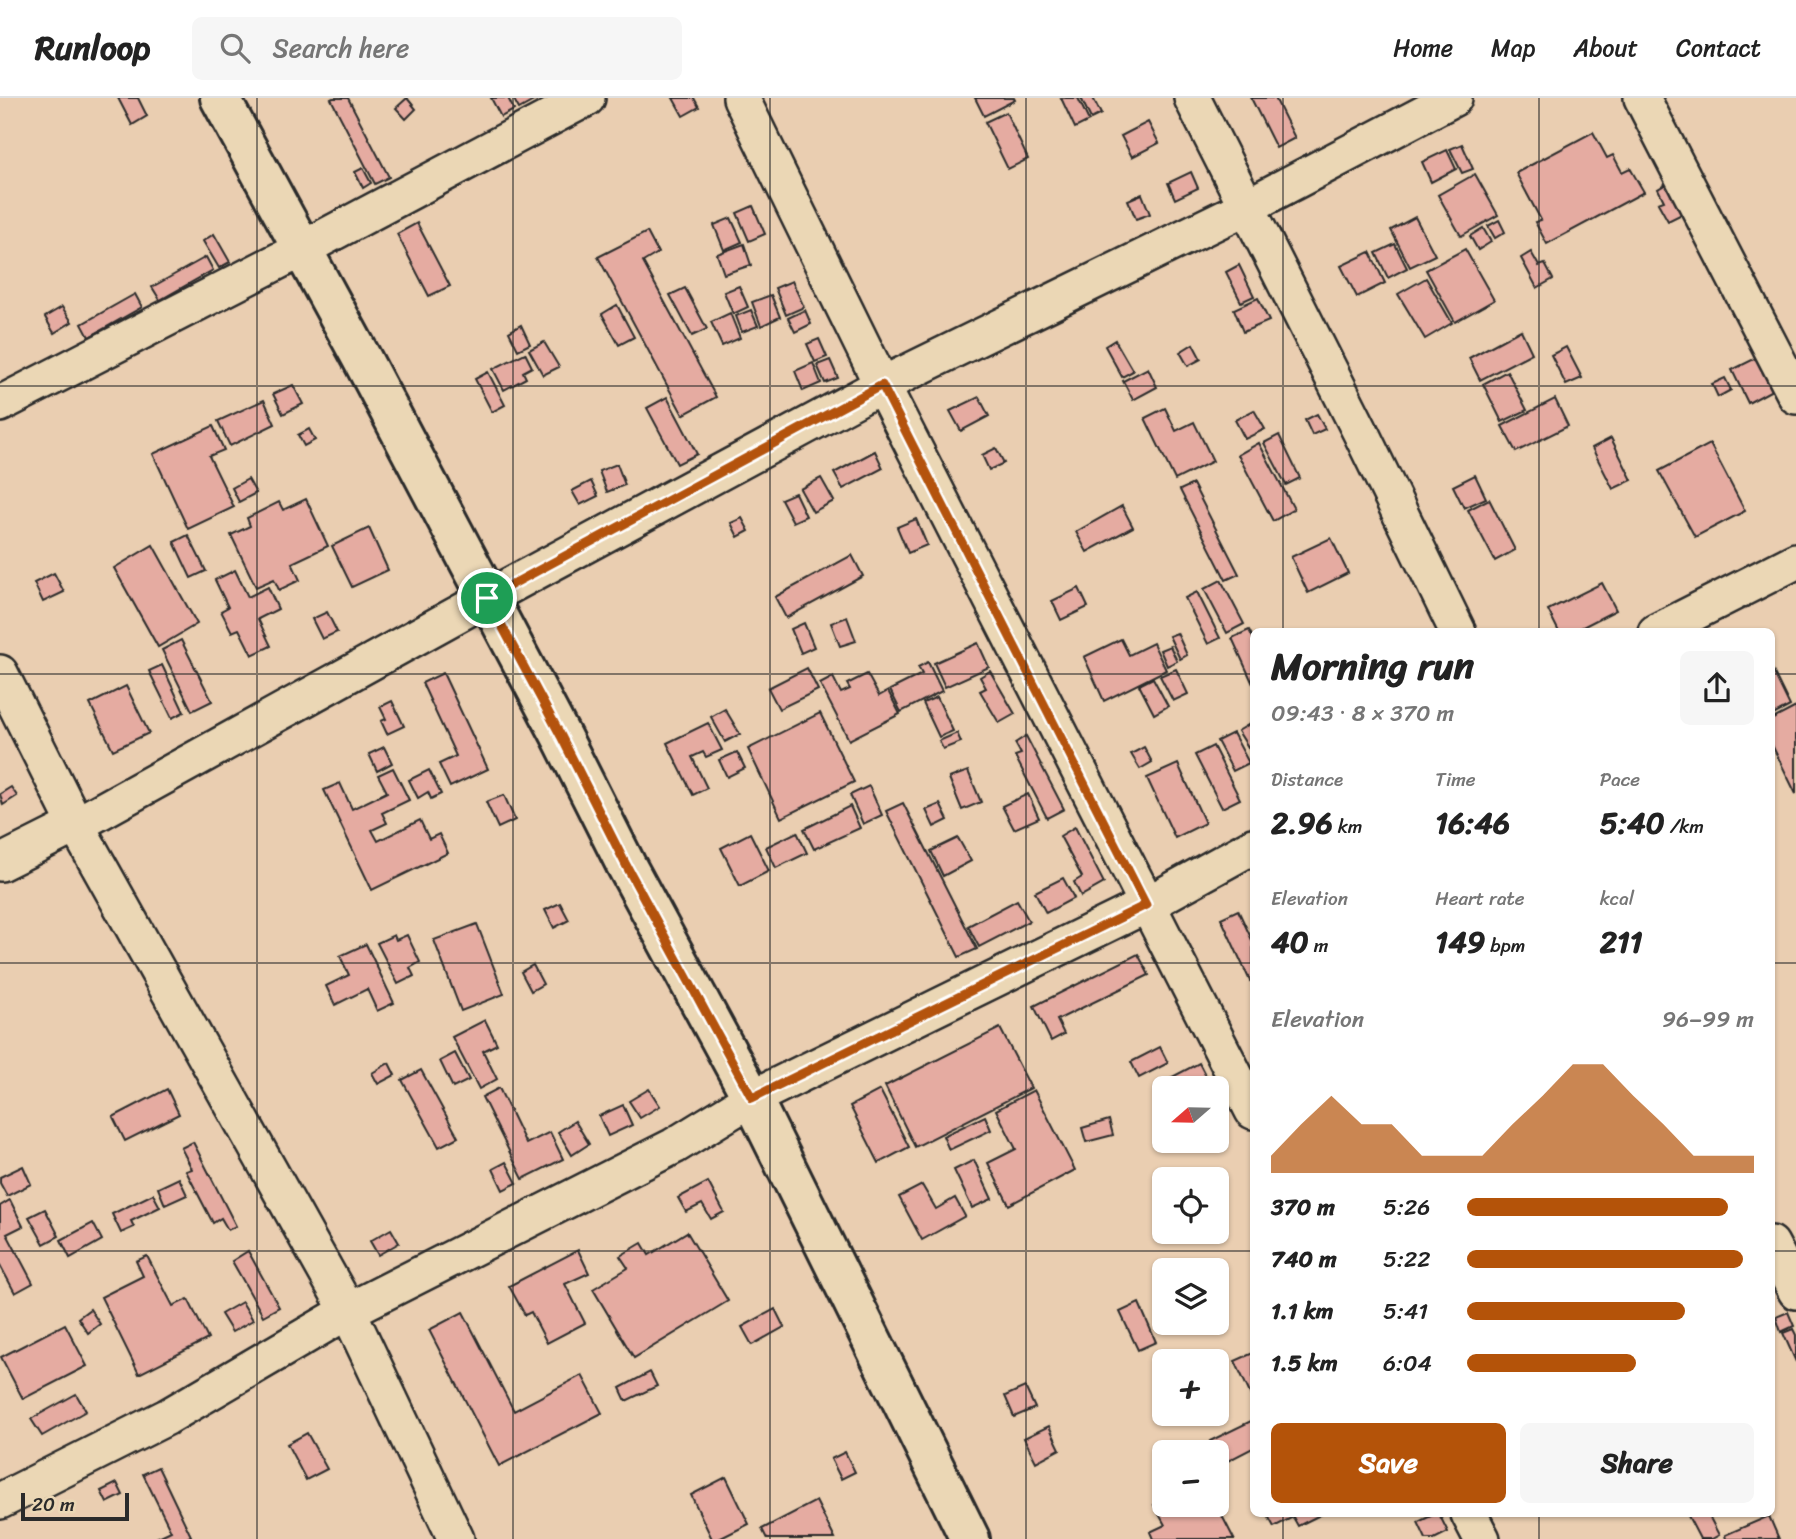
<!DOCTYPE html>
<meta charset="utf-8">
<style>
body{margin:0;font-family:Sriracha,sans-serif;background:#f6f6f6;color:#222;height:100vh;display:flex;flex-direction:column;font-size:26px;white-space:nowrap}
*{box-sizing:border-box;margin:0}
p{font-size:23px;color:#767676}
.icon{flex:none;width:38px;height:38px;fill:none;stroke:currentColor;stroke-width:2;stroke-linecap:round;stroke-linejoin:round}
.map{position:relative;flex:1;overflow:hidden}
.details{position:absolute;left:1250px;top:530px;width:525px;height:889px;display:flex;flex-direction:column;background:#fff;border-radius:10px;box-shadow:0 2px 5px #0004}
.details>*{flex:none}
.needle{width:46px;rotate:250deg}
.tools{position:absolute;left:1152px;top:978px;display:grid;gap:14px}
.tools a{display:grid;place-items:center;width:77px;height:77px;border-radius:10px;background:#fff;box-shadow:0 2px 5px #0004;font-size:35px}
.scale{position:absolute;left:21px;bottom:18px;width:108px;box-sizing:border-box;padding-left:7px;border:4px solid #2b2b2b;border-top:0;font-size:19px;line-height:24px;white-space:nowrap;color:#2b2b2b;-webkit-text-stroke:5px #ebd7b5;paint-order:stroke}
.pin{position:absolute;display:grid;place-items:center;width:60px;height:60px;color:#fff;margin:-30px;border:4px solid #fff;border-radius:50%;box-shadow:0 2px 7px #0007}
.round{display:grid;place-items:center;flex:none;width:74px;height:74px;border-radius:10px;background:#f6f6f6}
.summary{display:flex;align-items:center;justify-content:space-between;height:119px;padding:0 21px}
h1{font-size:38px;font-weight:700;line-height:52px}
.stats{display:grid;grid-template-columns:repeat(3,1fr);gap:10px;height:119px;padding:7px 21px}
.stats div{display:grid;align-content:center}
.stats b{font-size:30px;font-weight:700}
.stats small{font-size:19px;font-weight:400}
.stats p{font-size:19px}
.chart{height:196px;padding:14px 21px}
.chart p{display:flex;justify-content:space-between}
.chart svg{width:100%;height:126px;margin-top:7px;fill:#b45309;opacity:.7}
.button{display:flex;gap:14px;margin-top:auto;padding:14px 21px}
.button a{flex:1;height:80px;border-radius:10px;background:#b45309;color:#fff;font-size:28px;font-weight:700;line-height:80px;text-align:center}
.button a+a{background:#f6f6f6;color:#222}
ul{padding:0 21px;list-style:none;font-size:23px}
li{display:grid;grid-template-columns:112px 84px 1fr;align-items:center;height:52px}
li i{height:18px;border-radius:9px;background:#b45309}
header{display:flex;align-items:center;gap:42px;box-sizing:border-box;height:98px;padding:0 35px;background:#fff;border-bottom:2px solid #e0e0e0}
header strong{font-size:33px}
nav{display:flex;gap:38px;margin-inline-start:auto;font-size:24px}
.search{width:490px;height:63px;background:#f6f6f6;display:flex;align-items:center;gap:18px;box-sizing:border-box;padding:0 24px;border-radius:10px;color:#767676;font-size:26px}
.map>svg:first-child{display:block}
.building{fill:#e5aba1;stroke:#2b2b2b;stroke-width:2}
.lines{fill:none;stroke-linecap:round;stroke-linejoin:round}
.street-casing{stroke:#2b2b2b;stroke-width:40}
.secondary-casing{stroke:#2b2b2b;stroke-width:44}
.street{stroke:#ebd7b5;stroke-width:35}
.secondary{stroke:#ebd7b5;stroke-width:38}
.route-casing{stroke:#fff;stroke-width:14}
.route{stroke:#b45309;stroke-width:9}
.grid{fill:none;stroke:#2b2b2b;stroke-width:2;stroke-opacity:0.55}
</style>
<header>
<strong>Runloop</strong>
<div class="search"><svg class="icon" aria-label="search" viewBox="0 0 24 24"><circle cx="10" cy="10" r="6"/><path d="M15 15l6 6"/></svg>Search here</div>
<nav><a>Home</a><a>Map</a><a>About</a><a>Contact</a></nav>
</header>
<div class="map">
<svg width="1796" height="1441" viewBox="0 0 1796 1441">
<rect width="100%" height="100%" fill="#eaceb1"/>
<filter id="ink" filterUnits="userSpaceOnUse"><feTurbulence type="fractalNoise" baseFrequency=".0143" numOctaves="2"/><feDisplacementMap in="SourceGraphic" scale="14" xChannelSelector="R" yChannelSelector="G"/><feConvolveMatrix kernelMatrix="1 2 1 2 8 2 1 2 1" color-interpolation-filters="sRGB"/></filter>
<g filter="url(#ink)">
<g class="building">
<path d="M118,0h20l9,18 -15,9z"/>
<path d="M333,0h15l41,79 -14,7 -44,-85z"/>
<path d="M407,0l9,11 -10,10 -10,-11z"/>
<path d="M491,0h17l6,12 -13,7z"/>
<path d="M513,0h23l1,1 -18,10z"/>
<path d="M673,0h21l5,9 -16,9z"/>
<path d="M975,0h39l1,2 -31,16z"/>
<path d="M1061,0h17l11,23 -14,7z"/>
<path d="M1081,0h12l8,16 -10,5z"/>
<path d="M1251,0h24l20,40 -19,10z"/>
<path d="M1006,14l22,47 -20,10 -23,-47z"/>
<path d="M1148,24l11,21 -27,14 -11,-21z"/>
<path d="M1593,34l14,26 6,-3 9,17 8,-4 14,24 -97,52 -12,-22 6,-2 -25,-47z"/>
<path d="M1462,46l11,25 -11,4 -12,-24z"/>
<path d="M1447,52l9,19 -25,13 -9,-20z"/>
<path d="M363,70l8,15 -8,5 -8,-16z"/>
<path d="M1191,74l7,16 -23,11 -7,-16z"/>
<path d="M1475,76l23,41 -37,21 -23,-41z"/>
<path d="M1668,85l16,30 -16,8 -10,-18 6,-2 -6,-12z"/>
<path d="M1142,96l8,20 -14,5 -8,-19z"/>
<path d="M753,108l12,28 -16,7 -12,-28z"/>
<path d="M1415,119l20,38 -25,12 -19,-37z"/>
<path d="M731,120l11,24 -18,8 -10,-25z"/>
<path d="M1499,122l6,12 -10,6 -7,-12z"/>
<path d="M417,125l33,63 -21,10 -32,-62z"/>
<path d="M1483,130l8,14 -13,8 -8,-14z"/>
<path d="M647,134l11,21 -15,9 73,135 -33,18 -85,-158z"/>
<path d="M214,136l16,28 -11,6 -16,-27z"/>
<path d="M744,146l7,21 -27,9 -7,-20z"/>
<path d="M1395,146l12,24 -19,10 -12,-25z"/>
<path d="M1465,151l29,51 -39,22 -29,-52z"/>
<path d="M1370,154l15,31 -28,14 -16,-31z"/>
<path d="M1531,154l8,14 6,-2 8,15 -16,9 -16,-30z"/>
<path d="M206,159l7,13 -53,30 -8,-13z"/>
<path d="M1239,167l15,31 -13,6 -15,-30z"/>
<path d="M1426,180l26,45 -27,16 -27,-45z"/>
<path d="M792,183l12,26 -18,8 -11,-27z"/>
<path d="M739,188l9,21 -15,7 -9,-22z"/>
<path d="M685,190l22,41 -15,7 -22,-41z"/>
<path d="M135,196l7,13 -53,30 -7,-13z"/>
<path d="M771,197l9,22 -19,9 -9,-24z"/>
<path d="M1258,200l11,23 -26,11 -9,-23z"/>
<path d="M617,207l17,32 -15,8 -17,-31z"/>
<path d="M62,209l10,15 -18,11 -9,-16z"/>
<path d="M751,212l7,16 -16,6 -6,-16z"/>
<path d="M805,212l6,14 -16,8 -7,-14z"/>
<path d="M730,215l10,25 -18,8 -11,-24z"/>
<path d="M521,227l9,19 -12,6 -9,-18z"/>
<path d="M1521,232l11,23 -52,27 -11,-22z"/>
<path d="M819,241l8,18 -12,5 -8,-18z"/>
<path d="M1115,242l18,31 -11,6 -17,-31z"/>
<path d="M544,244l15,25 -16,8 -14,-25z"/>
<path d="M1193,246l8,15 -13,7 -8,-14z"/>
<path d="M1566,249l16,31 -16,7 -15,-30z"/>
<path d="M525,255l7,14 -9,5 3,6 -22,12 -11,-21z"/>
<path d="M1756,260l16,32 -24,13 -16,-33z"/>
<path d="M830,262l8,18 -13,5 -8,-18z"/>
<path d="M813,265l8,20 -18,8 -8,-20z"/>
<path d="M1148,270l9,19 -24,13 -10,-19z"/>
<path d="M1507,273l20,39 -25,12 -19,-38z"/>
<path d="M488,274l17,33 -13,7 -17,-33z"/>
<path d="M1725,280l6,12 -13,7 -6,-13z"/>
<path d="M293,287l10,19 -20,10 -10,-20z"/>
<path d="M667,299l30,57 -20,10 -30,-56z"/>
<path d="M979,299l10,19 -28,15 -11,-20z"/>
<path d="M1555,301l13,27 -52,26 -14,-26z"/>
<path d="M264,302l11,24 -45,22 -12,-25z"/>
<path d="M1165,310l11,23 18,-9 19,39 -38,19 -30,-62z"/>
<path d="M1254,312l11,19 -20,10 -10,-19z"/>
<path d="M1317,316l8,15 -13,6 -7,-15z"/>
<path d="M213,328l11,24 -15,6 25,51 -46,22 -35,-75z"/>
<path d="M309,331l6,11 -11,6 -6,-11z"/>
<path d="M1279,337l21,43 -14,7 -22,-42z"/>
<path d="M1611,340l21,42 -19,9 -21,-41z"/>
<path d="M1259,345l35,66 -21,12 -35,-66z"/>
<path d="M1710,346l35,67 -50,26 -36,-66z"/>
<path d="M996,350l8,15 -15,7 -7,-15z"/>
<path d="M875,353l8,17 -40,21 -9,-16z"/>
<path d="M617,366l8,21 -18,7 -8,-21z"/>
<path d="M1475,377l11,23 -22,10 -11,-22z"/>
<path d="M821,380l13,23 -21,11 -13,-23z"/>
<path d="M248,381l8,14 -17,9 -7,-14z"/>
<path d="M591,383l7,15 -18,9 -8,-14z"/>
<path d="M1193,386l46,90 -13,6 -46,-90z"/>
<path d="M795,395l11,23 -13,6 -12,-23z"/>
<path d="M306,401l22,47 -36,17 8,17 -21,10 -5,-11 -18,8 -25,-52 19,-9 -3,-8 32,-16 4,8z"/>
<path d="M1489,401l26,51 -20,11 -27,-51z"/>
<path d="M1122,408l11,21 -46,25 -11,-20z"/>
<path d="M742,420l7,13 -11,6 -7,-14z"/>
<path d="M916,421l11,26 -19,8 -11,-26z"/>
<path d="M369,430l19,42 -36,17 -20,-41z"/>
<path d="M188,437l18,36 -15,7 -17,-36z"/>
<path d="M1331,440l17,35 -40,20 -17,-36z"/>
<path d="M153,447l44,79 -39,23 -44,-79z"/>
<path d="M852,457l11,21 -77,42 -11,-21z"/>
<path d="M235,472l13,27 20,-10 10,22 -20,10 13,27 -19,9 -13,-26 -7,3 -11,-21 7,-4 -13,-27z"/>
<path d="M54,475l10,19 -21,10 -9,-19z"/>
<path d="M1221,482l23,44 -17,9 -23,-44z"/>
<path d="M1602,485l14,27 -43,22h-14l-11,-22z"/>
<path d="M1079,490l9,19 -27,13 -9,-19z"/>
<path d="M1197,494l23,46 -12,6 -23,-46z"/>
<path d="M327,514l10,20 -15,7 -10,-20z"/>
<path d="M847,519l9,24 -16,5 -9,-23z"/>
<path d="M804,525l10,24 -13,6 -10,-24z"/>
<path d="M1249,532l4,8v46l-21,-46z"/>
<path d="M1177,535l10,22 -7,4 -11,-23z"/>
<path d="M1121,541l8,16 24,-12 13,27 -62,31 -20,-44z"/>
<path d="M181,542l31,61 -20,10 -30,-61z"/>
<path d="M978,545l11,24 -44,20 -11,-24z"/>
<path d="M1170,548l7,15 -10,5 -7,-16z"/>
<path d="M928,564l14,29 -41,21 -11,-22 32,-16 -4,-7z"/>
<path d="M162,567l22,47 -12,6 -23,-47z"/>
<path d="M1771,569l19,39 -19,10z"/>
<path d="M807,570l11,22 -39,19 -11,-21z"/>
<path d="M1176,571l12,25 -15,7 -13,-25z"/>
<path d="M990,573l25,43 -16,9 -19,-32 6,-3 -6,-11z"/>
<path d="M443,575l45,96 -38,18 -11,-23 17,-8 -34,-73z"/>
<path d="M867,576l12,22 9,-5 12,23 -51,26 -29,-56 13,-7 8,16 9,-4 -3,-5z"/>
<path d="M1153,580l15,28 -14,8 -15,-29z"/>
<path d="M126,588l23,47 -36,17 -23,-46z"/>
<path d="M937,599l16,34 -14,6 -16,-34z"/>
<path d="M392,603l12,25 -17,8 -6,-13 5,-2 -6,-12z"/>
<path d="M1796,609v87l-25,-51v-23z"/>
<path d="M725,611l15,25 -15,8 -14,-25z"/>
<path d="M820,615l34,69 -73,36 -33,-69z"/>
<path d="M1253,624v33l-15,-24z"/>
<path d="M708,625l14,27 -16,7 -3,-5 -11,5 15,31 -14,7 -26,-52z"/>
<path d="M957,635l4,9 -18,7 -4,-8z"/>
<path d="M1233,635l16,30 -16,8 -16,-30z"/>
<path d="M1026,638l38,73 -17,9 -32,-62 6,-2 -6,-11z"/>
<path d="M1213,648l27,53 -18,9 -27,-53z"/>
<path d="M384,649l8,16 -15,8 -8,-17z"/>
<path d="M1144,649l8,15 -12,7 -9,-15z"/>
<path d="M737,654l8,16 -18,9 -8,-17z"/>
<path d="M1178,666l27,59 -30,15 -28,-60z"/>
<path d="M393,670l16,32 -27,13 5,10 -15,7 6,11 42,-21 9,19 10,-5 9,19 -76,37 -48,-100 16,-7 12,26 35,-17 -9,-17z"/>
<path d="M429,672l12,24 -10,5 -3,-7 -10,6 -9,-18z"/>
<path d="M968,673l13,31 -19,8 -13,-32z"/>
<path d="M869,688l13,29 -19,9 -13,-29z"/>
<path d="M11,689l6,9 -14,9 -3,-11z"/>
<path d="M1028,696l11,24 -25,11 -12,-23z"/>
<path d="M504,697l11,25 -17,8 -12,-26z"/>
<path d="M903,705l74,146 -18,8 -73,-146z"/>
<path d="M940,706l8,16 -14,7 -8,-17z"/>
<path d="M850,708l10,22 -46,21 -10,-20z"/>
<path d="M1075,729l29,56 -23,13 -7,-14 8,-5 -22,-41z"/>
<path d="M797,734l10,21 -31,15 -10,-21z"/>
<path d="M750,735l19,38 -29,15 -19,-38z"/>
<path d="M958,740l13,23 -28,15 -12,-25z"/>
<path d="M1063,780l11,20 -28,15 -11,-21z"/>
<path d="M1017,802l12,21 -50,26 -11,-21z"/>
<path d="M560,805l9,17 -15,8 -9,-18z"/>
<path d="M1238,812l15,32v38l-3,1 -29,-63z"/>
<path d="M477,826l27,70 -43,17 -27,-71z"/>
<path d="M394,837l2,5 11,-5 13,27 -10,6 4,8 -16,8 -21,-41z"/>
<path d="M366,846l28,59 -17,8 -10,-22 -32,16 -9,-19 23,-11 -9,-19z"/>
<path d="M1138,856l11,21 -92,45 7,14 -13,7 -17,-35z"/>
<path d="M533,867l10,19 -12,7 -10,-19z"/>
<path d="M485,922l12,24 -14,7 14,28 -18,10 -27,-52z"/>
<path d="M1000,930l31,60 -116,59 -30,-61z"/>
<path d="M1160,949l8,16 -29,15 -8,-16z"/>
<path d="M455,955l14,27 -16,8 -13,-27z"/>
<path d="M389,965l6,12 -17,9 -6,-11z"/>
<path d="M1199,965l13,25h-48v10l-7,-13z"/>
<path d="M421,972l37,67 -19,10 -37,-67z"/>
<path d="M499,990l27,56 24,-12 13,27 -40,20 -41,-82z"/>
<path d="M167,991l12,25 -54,27 -12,-24z"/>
<path d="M649,991l11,17 -20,12 -11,-17z"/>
<path d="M880,992l29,57 -30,16 -29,-57z"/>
<path d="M1034,992l41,80 -66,35 -21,-42 28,-14 -20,-39z"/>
<path d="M623,1007l9,20 -24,11 -9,-20z"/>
<path d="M985,1018l6,14 -42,20 -6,-14z"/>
<path d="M1109,1022l4,15 -27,7 -4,-14z"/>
<path d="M575,1023l14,23 -17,11 -14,-23z"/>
<path d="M193,1044l43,84 -8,4 -7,-12 -8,5 -27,-52 6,-2 -11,-21z"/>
<path d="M974,1062l18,39 -20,9 -18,-38z"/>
<path d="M506,1064l11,21 -14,7 -10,-21z"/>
<path d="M23,1068l8,18 -24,12 -7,-13v-6z"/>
<path d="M179,1080l8,17 -22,10 -7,-17z"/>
<path d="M708,1084l16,30 -13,7 -9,-15 -16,8 -8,-14z"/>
<path d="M922,1087l14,24 19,-11 10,18 -43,24 -23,-43z"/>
<path d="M153,1096l7,13 -29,14 3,6 -13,6 -9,-19z"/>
<path d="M10,1102l13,26 -16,8 26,49 -18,10 -15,-28v-59z"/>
<path d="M45,1111l14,27 -15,8 -15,-27z"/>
<path d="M93,1125l9,17 -32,18 -9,-18z"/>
<path d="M391,1131l8,14 -21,12 -8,-14z"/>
<path d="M687,1134l41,69 -94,57 -41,-69 35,-21 -8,-12 22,-13 7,12z"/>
<path d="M578,1152l11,23 -24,11 20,39 -38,20 -16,-31 -6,3 -16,-29z"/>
<path d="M248,1153l31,56 -16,9 -31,-55z"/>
<path d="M147,1158l26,50 15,-7 20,40 -69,35 -38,-77 42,-21 -7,-15z"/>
<path d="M242,1204l11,18 -21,12 -11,-18z"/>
<path d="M1139,1205l17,39 -18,8 -18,-38z"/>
<path d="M90,1211l10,15 -12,9 -10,-15z"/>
<path d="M775,1211l9,18 -32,18 -10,-18z"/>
<path d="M463,1214l51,99 68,-36 20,38 -103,53 -70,-136z"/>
<path d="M1788,1214l6,14 -13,6 -5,-15z"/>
<path d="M65,1226l22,42 -64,33 -22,-42z"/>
<path d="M1793,1231l3,6v27l-13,-29z"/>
<path d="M1253,1255v47l-18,-39z"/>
<path d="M650,1274l7,14 -31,15 -6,-13z"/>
<path d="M1025,1289l10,21 -21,9 -9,-21z"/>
<path d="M76,1296l10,17 -44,25 -11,-17z"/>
<path d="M1253,1322v28l-31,16 -12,-23z"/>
<path d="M1049,1328l11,23 -24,13 -12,-24z"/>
<path d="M307,1335l20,36 -21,11 -19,-36z"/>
<path d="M845,1354l10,20 -14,7 -10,-20z"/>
<path d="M158,1369l33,69 -6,3h-31l17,-8 -28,-57z"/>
<path d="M726,1379l23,47 -30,15h-7l-21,-44z"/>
<path d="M117,1385l6,12 -16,8 -6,-12z"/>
<path d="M1164,1402v5h30l3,6 19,-7 18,35h-81l-3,-7 15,-7 -11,-20z"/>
<path d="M816,1403l19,38h-68l-5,-10z"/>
<path d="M1267,1416h55l-24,12 -5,-9 -19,10z"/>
<path d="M1435,1416h4l9,18 -14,7h-8l-8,-17z"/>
<path d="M1687,1416h21l11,21 -7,4h-12z"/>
<path d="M1769,1418l10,23h-53l-1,-4z"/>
</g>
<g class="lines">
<g class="street-casing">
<g id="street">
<path d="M741,0l141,287 371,726"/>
<path d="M1192,0l169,335 97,199"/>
<path d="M1642,0l154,298"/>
<path d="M0,306l302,-155 285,-151"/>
<path d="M1656,534l140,-71"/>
<path d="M0,575l76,152 272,486 -181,106 -167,84"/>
<path d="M0,765l76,-38 411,-227 395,-213 364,-178 208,-109"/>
<path d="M1771,1146l25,47"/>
<path d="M1469,1416l13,25"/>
<path d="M456,1441l-108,-228 326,-165 78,-48 394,-193 107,-59"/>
</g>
</g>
<g class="secondary-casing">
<path id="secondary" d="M220,0l141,259 200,379 65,129 126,233 218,441"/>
</g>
<use href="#street" class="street"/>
<use href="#secondary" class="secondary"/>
</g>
</g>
<g class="lines" filter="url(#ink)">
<g class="route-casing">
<path id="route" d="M882,287l264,520 -394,193 -126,-233 -65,-129 -74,-138z"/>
</g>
<use href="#route" class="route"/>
</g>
<path class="grid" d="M257,0v1441M513,0v1441M770,0v1441M1026,0v1441M1283,0v534M1539,0v534M0,288h1796M0,576h1253M1771,576h25M0,865h1253M1771,865h25M0,1153h1253M1771,1153h25M1283,1416v25M1539,1416v25"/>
</svg>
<div class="tools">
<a><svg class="needle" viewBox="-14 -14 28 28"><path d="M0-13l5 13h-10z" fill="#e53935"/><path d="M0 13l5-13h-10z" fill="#767676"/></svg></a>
<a><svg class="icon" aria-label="locate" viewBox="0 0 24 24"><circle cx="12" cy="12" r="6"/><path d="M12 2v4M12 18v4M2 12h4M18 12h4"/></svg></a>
<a><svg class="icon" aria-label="layers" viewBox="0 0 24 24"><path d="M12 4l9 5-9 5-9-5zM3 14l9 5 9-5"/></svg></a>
<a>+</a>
<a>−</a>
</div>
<div class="scale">20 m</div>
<div class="pin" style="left:487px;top:500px;background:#1e9e55"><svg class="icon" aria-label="arrive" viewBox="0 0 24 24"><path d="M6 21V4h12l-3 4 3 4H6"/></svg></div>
<section class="details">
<div class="summary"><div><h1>Morning run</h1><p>09:43 · 8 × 370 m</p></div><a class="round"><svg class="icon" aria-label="share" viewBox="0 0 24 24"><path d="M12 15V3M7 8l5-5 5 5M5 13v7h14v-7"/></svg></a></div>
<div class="stats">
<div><p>Distance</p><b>2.96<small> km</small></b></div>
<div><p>Time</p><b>16:46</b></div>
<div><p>Pace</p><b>5:40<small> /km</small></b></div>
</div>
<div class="stats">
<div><p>Elevation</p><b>40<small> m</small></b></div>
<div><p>Heart rate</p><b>149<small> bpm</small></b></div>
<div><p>kcal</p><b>211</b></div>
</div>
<div class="chart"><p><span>Elevation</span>96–99 m</p>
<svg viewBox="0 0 160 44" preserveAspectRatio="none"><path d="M0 44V38L10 27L20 17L30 27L40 27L50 38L60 38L70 38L80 27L90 17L100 6L110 6L120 17L130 27L140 38L150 38L160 38V44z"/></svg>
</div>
<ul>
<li><b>370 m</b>5:26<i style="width:91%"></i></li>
<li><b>740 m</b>5:22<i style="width:96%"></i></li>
<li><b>1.1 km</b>5:41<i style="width:76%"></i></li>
<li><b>1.5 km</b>6:04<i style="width:59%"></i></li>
</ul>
<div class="button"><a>Save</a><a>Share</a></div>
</section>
</div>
